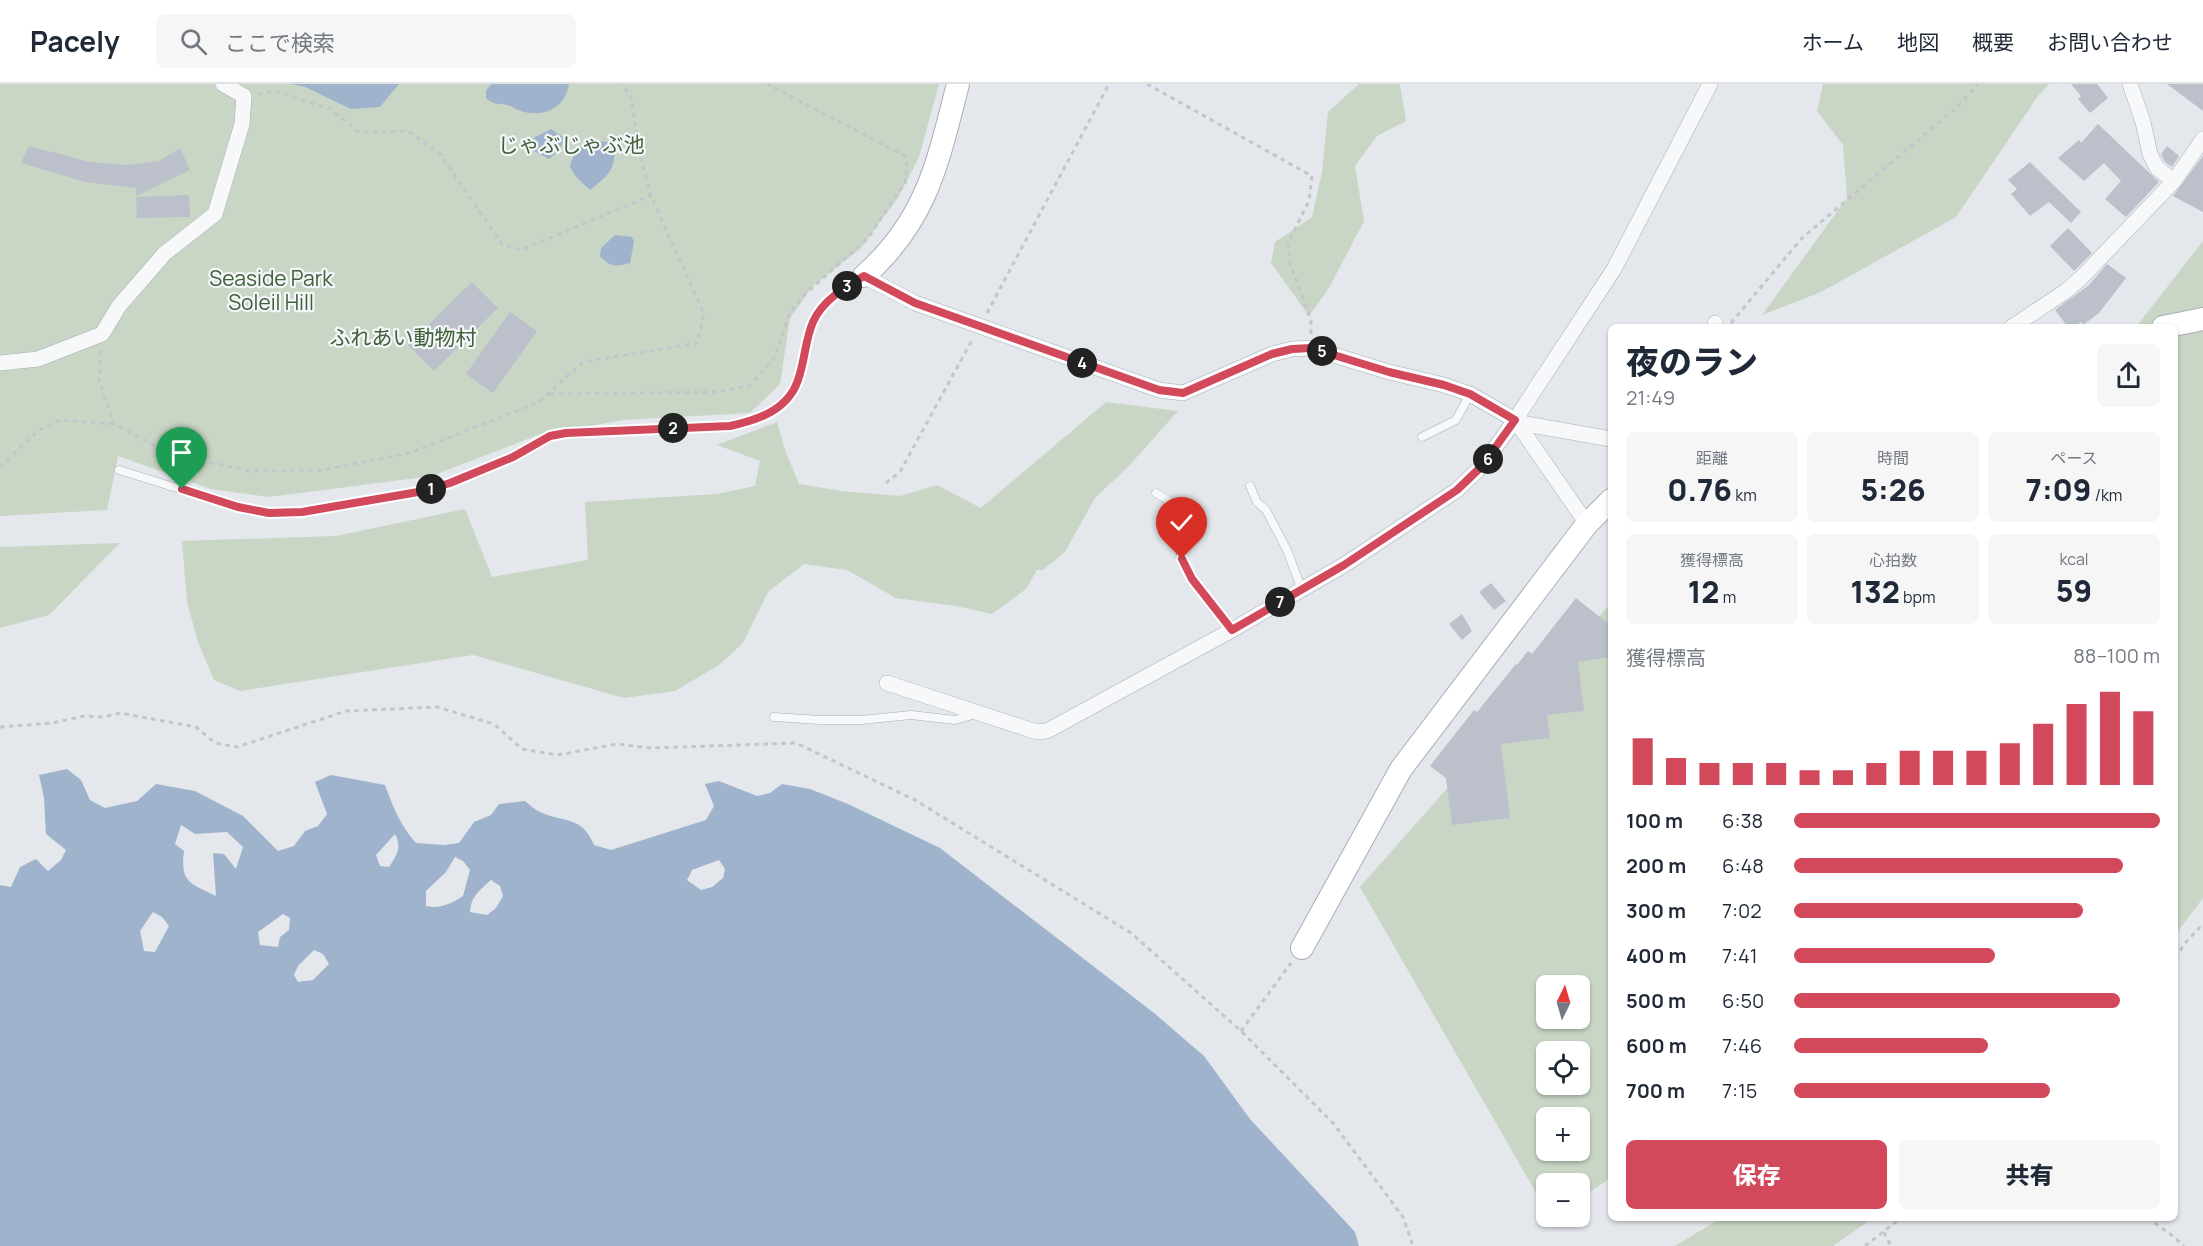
<!DOCTYPE html>
<html lang="ja">
<meta charset="utf-8">
<style>
body{margin:0;font-family:Manrope,"Noto Sans JP",sans-serif;background:#f6f6f7;color:#1f2937;height:100vh;display:flex;flex-direction:column;font-size:22px;white-space:nowrap}
*{box-sizing:border-box;margin:0}
p{font-size:20px;color:#747a83}
.icon{flex:none;width:33px;height:33px;fill:none;stroke:currentColor;stroke-width:2;stroke-linecap:round;stroke-linejoin:round}
.map{position:relative;flex:1;overflow:hidden}
.sheet{position:absolute;left:1608px;top:240px;width:570px;height:897px;display:flex;flex-direction:column;background:#fff;border-radius:9px;box-shadow:0 2px 4px #0004}
.sheet>*{flex:none}
.needle{width:39px;rotate:5deg}
.controls{position:absolute;left:1536px;top:891px;display:grid;gap:12px}
.controls a{display:grid;place-items:center;width:54px;height:54px;border-radius:9px;background:#fff;box-shadow:0 2px 4px #0004;font-size:30px}
.pin{position:absolute;display:grid;place-items:center;width:51px;height:51px;color:#fff;margin:-62px -26px;border-radius:50% 50% 50% 0;rotate:-45deg;box-shadow:0 0 6px #0007}
.pin .icon{rotate:45deg}
.km{position:absolute;width:30px;height:30px;margin:-15px;border-radius:50%;background:#222;color:#fff;font-size:16px;line-height:30px;text-align:center}
.round{display:grid;place-items:center;flex:none;width:63px;height:63px;border-radius:9px;background:#f6f6f7}
.overview{display:flex;align-items:center;justify-content:space-between;height:102px;padding:0 18px}
h1{font-size:33px;font-weight:800;line-height:45px}
.metrics{display:grid;grid-template-columns:repeat(3,1fr);gap:9px;height:102px;padding:6px 18px}
.metrics div{display:grid;align-content:center;border-radius:9px;background:#f6f6f7;text-align:center}
.metrics b{font-size:30px;font-weight:800}
.metrics small{font-size:16px;font-weight:400}
.metrics p{font-size:16px}
.chart{height:168px;padding:12px 18px}
.chart p{display:flex;justify-content:space-between}
.chart svg{width:100%;height:108px;margin-top:6px;stroke:#d1495b;stroke-width:6}
.cta{display:flex;gap:12px;margin-top:auto;padding:12px 18px}
.cta a{flex:1;height:69px;border-radius:9px;background:#d1495b;color:#fff;font-size:24px;font-weight:800;line-height:69px;text-align:center}
.cta a+a{background:#f6f6f7;color:#1f2937}
ul{padding:0 18px;list-style:none;font-size:20px}
li{display:grid;grid-template-columns:96px 72px 1fr;align-items:center;height:45px}
li i{height:15px;border-radius:8px;background:#d1495b}
header{display:flex;align-items:center;gap:36px;box-sizing:border-box;height:84px;padding:0 30px;background:#fff;border-bottom:2px solid #e0e1e3}
header strong{font-size:28px}
nav{display:flex;gap:33px;margin-inline-start:auto;font-size:21px}
.search{width:420px;height:54px;background:#f6f6f7;display:flex;align-items:center;gap:15px;box-sizing:border-box;padding:0 21px;border-radius:9px;color:#747a83;font-size:22px}
.map>svg:first-child{display:block}
.green{fill:#c9d6c5;fill-rule:evenodd}
.water{fill:#9fb4cc;fill-rule:evenodd}
.building{fill:#bbc0ca}
.lines{fill:none;stroke-linecap:round;stroke-linejoin:round}
.lane-casing{stroke:#a9aeb7;stroke-width:9}
.street-casing{stroke:#a9aeb7;stroke-width:16}
.secondary-casing{stroke:#a9aeb7;stroke-width:24}
.path{stroke:#c2c5cb;stroke-width:3;stroke-dasharray:4.5 4.5;stroke-linecap:butt}
.lane{stroke:#f7f8fa;stroke-width:8}
.street{stroke:#f7f8fa;stroke-width:15}
.secondary{stroke:#fff;stroke-width:22}
.route-casing{stroke:#fff;stroke-width:12}
.route{stroke:#d1495b;stroke-width:8}
.labels{text-anchor:middle;dominant-baseline:central;stroke-width:4.5;stroke-linejoin:round;paint-order:stroke}
.park-label{font-size:21px;fill:#3f6138;stroke:#f4f6f9}
</style>
<header>
<strong>Pacely</strong>
<div class="search"><svg class="icon" aria-label="search" viewBox="0 0 24 24"><circle cx="10" cy="10" r="6"/><path d="M15 15l6 6"/></svg>ここで検索</div>
<nav><a>ホーム</a><a>地図</a><a>概要</a><a>お問い合わせ</a></nav>
</header>
<div class="map">
<svg width="2203" height="1162" viewBox="0 0 2203 1162">
<rect width="100%" height="100%" fill="#e4e7ec"/>
<g class="green">
<path d="M0,0h939l-20,73 -20,39 -38,52 -48,38 -23,32 -10,66 -30,29 -127,7 -88,16 -103,40 -163,21 -58,-8 -93,-33 -11,54 -107,6z"/>
<path d="M1359,0h41l6,37 -29,15 -22,30 9,55 -35,67 -20,28 -38,-53 4,-21 37,-25 10,-45 6,-60z"/>
<path d="M1823,0h226l-11,12 -82,121 -135,75 -59,23 85,-117 -4,-53 -26,-34z"/>
<path d="M2203,157v657l-28,37v-608h-39z"/>
<path d="M1106,318l72,9 -51,57 -32,30 -30,54 -22,18h-6l-11,19 -34,25 -36,-8 -60,-8 -49,-28 -43,-6 -36,28 -25,51 -24,22 -44,26 -51,7 -151,-43 -233,36 -26,-11 -16,-38 -11,-40 -5,-61 154,-5 129,-27 27,68 96,-17 -3,-58 132,-8 38,-8 5,-25 -43,-16 60,-23 8,28 14,34 42,7 59,5 37,-11 44,23z"/>
<path d="M120,459l-71,72 -49,13v-81z"/>
<path d="M1611,519v575l-31,20v-14h-34v26l-186,-323zM1546,902h34v32h-34zM1546,968h34v32h-34zM1546,1034h34v32h-34z"/>
<path d="M1721,1134h152l-40,28h-158z"/>
</g>
<g class="water">
<path d="M291,0h108l-19,23 -29,2 -46,-22z"/>
<path d="M492,0h77c-4,23 -22,33 -45,28 -6,-1 -11,-5 -17,-7 -10,-2 -14,0 -21,-7v-8z"/>
<path d="M551,45l12,8c0,11 -6,16 -14,22l-15,-8 -3,-9 4,-5z"/>
<path d="M599,57l9,1 7,9c-1,21 -9,26 -25,39l-14,-13 -6,-10c3,-15 14,-25 29,-26z"/>
<path d="M615,151l17,2 2,5 -4,21c-13,4 -21,4 -30,-7l1,-8z"/>
<path d="M67,685l14,11 9,20 15,8 32,-7 19,-17 39,7 48,25 35,35 16,-5 11,-15 13,-5 9,-12 -12,-32 16,-7 54,10c8,22 15,40 31,58l28,2 15,-2 15,-21 17,-7 8,-11 26,-3c5,4 10,9 15,11 23,11 42,3 54,33l17,5 95,-30 8,-14 -9,-22 14,-3 38,15 13,-3 12,-9 28,5 38,15 92,44 214,165 50,43 46,63 105,113 4,14h-1359v-361l11,2 9,-20 16,-8 12,12 13,-11 5,-10 -20,-16 -2,-36 -5,-23zM181,741l14,9 32,-2 16,15 -7,22 -12,-15 -11,-1 3,43c-26,-13 -36,-13 -32,-45l-9,-7zM395,750c7,14 2,21 -6,33l-9,-1 -4,-11zM455,773l8,4 7,9 -7,26c-12,8 -23,13 -37,10v-15l20,-19zM719,776l6,9 -2,9 -11,9 -11,3 -14,-10 5,-10zM491,796l9,6 3,10 -7,12 -9,7 -17,-3c1,-16 10,-22 21,-32zM153,828l9,5 7,9 -14,26 -11,-1 -4,-20zM283,830l7,4 -1,12 -9,7 -2,10 -18,-2 -2,-13zM314,866l9,4 6,10 -16,16 -15,2 -4,-7 4,-9z"/>
</g>
<g class="building">
<path d="M2071,0h26l11,14 -18,15 -12,-14 3,-3z"/>
<path d="M2167,0h36v27z"/>
<path d="M2098,40l61,58 -33,35 -21,-18 16,-18 -17,-18 -20,18 -26,-23 21,-18 2,3z"/>
<path d="M29,62l61,16 38,3 31,-4 21,-13 10,22 -54,26v-8l-51,-6 -64,-19z"/>
<path d="M2167,62l12,10 -7,11 -7,-5 -4,-8z"/>
<path d="M2203,72v56l-30,-16z"/>
<path d="M2030,78l51,50 -10,11 -22,-21 -19,14 -19,-22 6,-5 -9,-9z"/>
<path d="M189,111l1,22 -53,1 -1,-21z"/>
<path d="M2068,144l24,25 -18,18 -24,-25z"/>
<path d="M2107,180l19,14 -27,35 -16,12 -2,-3 -7,5h-6l-13,-17 34,-25z"/>
<path d="M472,198l26,26 -64,63 -26,-26z"/>
<path d="M510,228l27,19 -44,62 -27,-19z"/>
<path d="M1491,499l15,18 -12,9 -15,-18z"/>
<path d="M1576,514l35,28v31l-33,5 6,49 -37,4 3,23 -49,6 9,74 -58,7 -6,-47 -16,-12 44,-56 3,2 39,-48 1,1 11,-14 4,3z"/>
<path d="M1462,530l10,17 -10,9 -13,-16z"/>
</g>
<g class="lines">
<g class="lane-casing">
<g id="lane">
<path d="M1422,353l34,-17 14,-26"/>
<path d="M119,386l119,37 31,6 33,-1 122,-21 26,-8 63,-26 38,-21 15,-3 164,-7c47,-9 63,-23 74,-70 3,-12 5,-25 10,-36 9,-18 30,-32 47,-43"/>
<path d="M1250,402l7,16 9,8 21,40 15,40"/>
<path d="M1156,409l15,9 11,57 10,20 40,51"/>
<path d="M774,633l46,3h41l50,-5 44,5 21,-6"/>
</g>
</g>
<g class="street-casing">
<g id="street">
<path d="M2130,0l13,38 7,32 7,14 17,13"/>
<path d="M864,192l51,27 244,87 24,3 89,-39 20,-5 19,-1 78,24 55,13 26,9 45,26 11,4 85,15"/>
<path d="M1715,239l1,4"/>
<path d="M2012,243l54,-36 16,-14 92,-96 29,-42"/>
<path d="M0,279l38,-4 64,-25 17,-28 45,-52 51,-40 27,-90 2,-28 -21,-12"/>
<path d="M1515,336l72,104"/>
<path d="M887,599l150,49 10,-1 185,-101 112,-65 113,-75 25,-24 33,-46 99,-151 96,-185"/>
</g>
</g>
<g class="secondary-casing">
<g id="secondary">
<path d="M864,192c63,-56 74,-114 94,-192"/>
<path d="M2163,243l40,-8"/>
<path d="M1302,864l99,-179 186,-245 24,-24"/>
</g>
</g>
<g class="path">
<path d="M1147,0l165,92 -3,25 -21,42 2,20 21,58v13"/>
<path d="M258,10l17,-3 55,18 29,23 49,-1 32,23 62,90 19,6 129,-54"/>
<path d="M987,229l122,-229"/>
<path d="M1731,239l71,-85 154,-130 22,-24"/>
<path d="M101,267l-2,30 15,43 55,29 80,18 73,-1 88,-17 129,-51 44,-40 114,-19 7,-29 -53,-118 -12,-45 -8,-55 -9,-12"/>
<path d="M550,310l166,-2 33,-6 25,-28 16,-45 12,-16 66,-59 37,-55 2,-17 -2,-10 -138,-72"/>
<path d="M0,383l38,-36 22,-11 54,4"/>
<path d="M886,399l14,-11 72,-132"/>
<path d="M0,643l53,-4 31,-7 19,1 17,-4 76,14 19,16 22,4 109,-36 91,-4 57,17 28,25 35,6 60,-11 34,4 145,-5 119,57 216,133 110,98 92,92 70,94 10,29"/>
<path d="M2175,874l11,-16 17,-18"/>
<path d="M1241,947l50,-68"/>
<path d="M2147,1134l22,15 15,13"/>
<path d="M1884,1148l7,14"/>
<path d="M1865,1162l36,-28"/>
</g>
<use href="#lane" class="lane"/>
<use href="#street" class="street"/>
<use href="#secondary" class="secondary"/>
</g>
<g class="lines">
<g class="route-casing">
<path id="route" d="M182,405l56,18 31,6 33,-1 122,-21 26,-8 63,-26 37,-21 16,-3 164,-7c28,-6 58,-16 68,-46 7,-19 7,-40 15,-58 9,-21 32,-35 51,-46l51,27 244,87 24,3 89,-39 20,-5 19,-1 78,24 55,13 26,9 45,26 -33,46 -25,24 -113,75 -112,65 -40,-51 -10,-20"/>
</g>
<use href="#route" class="route"/>
</g>
<g class="labels">
<g class="park-label">
<text x="571" y="60">じゃぶじゃぶ池</text>
<text x="271" y="194">Seaside Park<tspan x="271" dy="24">Soleil Hill</tspan></text>
<text x="403" y="253">ふれあい動物村</text>
</g>
</g>
</svg>
<div class="controls">
<a><svg class="needle" viewBox="-14 -14 28 28"><path d="M0-13l5 13h-10z" fill="#e53935"/><path d="M0 13l5-13h-10z" fill="#747a83"/></svg></a>
<a><svg class="icon" aria-label="locate" viewBox="0 0 24 24"><circle cx="12" cy="12" r="6"/><path d="M12 2v4M12 18v4M2 12h4M18 12h4"/></svg></a>
<a>+</a>
<a>−</a>
</div>
<div class="pin" style="left:182px;top:405px;background:#1e9e55"><svg class="icon" aria-label="arrive" viewBox="0 0 24 24"><path d="M6 21V4h12l-3 4 3 4H6"/></svg></div>
<div class="pin" style="left:1182px;top:475px;background:#d93025"><svg class="icon" aria-label="check" viewBox="0 0 24 24"><path d="M5 12l5 5 9-10"/></svg></div>
<b class="km" style="left:431px;top:405px">1</b>
<b class="km" style="left:673px;top:344px">2</b>
<b class="km" style="left:847px;top:202px">3</b>
<b class="km" style="left:1082px;top:279px">4</b>
<b class="km" style="left:1322px;top:267px">5</b>
<b class="km" style="left:1488px;top:375px">6</b>
<b class="km" style="left:1280px;top:518px">7</b>
<section class="sheet">
<div class="overview"><div><h1>夜のラン</h1><p>21:49</p></div><a class="round"><svg class="icon" aria-label="share" viewBox="0 0 24 24"><path d="M12 15V3M7 8l5-5 5 5M5 13v7h14v-7"/></svg></a></div>
<div class="metrics">
<div><p>距離</p><b>0.76<small> km</small></b></div>
<div><p>時間</p><b>5:26</b></div>
<div><p>ペース</p><b>7:09<small> /km</small></b></div>
</div>
<div class="metrics">
<div><p>獲得標高</p><b>12<small> m</small></b></div>
<div><p>心拍数</p><b>132<small> bpm</small></b></div>
<div><p>kcal</p><b>59</b></div>
</div>
<div class="chart"><p><span>獲得標高</span>88–100 m</p>
<svg viewBox="0 0 160 44" preserveAspectRatio="none"><path d="M5 44V25M15 44V33M25 44V35M35 44V35M45 44V35M55 44V38M65 44V38M75 44V35M85 44V30M95 44V30M105 44V30M115 44V27M125 44V19M135 44V11M145 44V6M155 44V14"/></svg>
</div>
<ul>
<li><b>100 m</b>6:38<i style="width:100%"></i></li>
<li><b>200 m</b>6:48<i style="width:90%"></i></li>
<li><b>300 m</b>7:02<i style="width:79%"></i></li>
<li><b>400 m</b>7:41<i style="width:55%"></i></li>
<li><b>500 m</b>6:50<i style="width:89%"></i></li>
<li><b>600 m</b>7:46<i style="width:53%"></i></li>
<li><b>700 m</b>7:15<i style="width:70%"></i></li>
</ul>
<div class="cta"><a>保存</a><a>共有</a></div>
</section>
</div>
